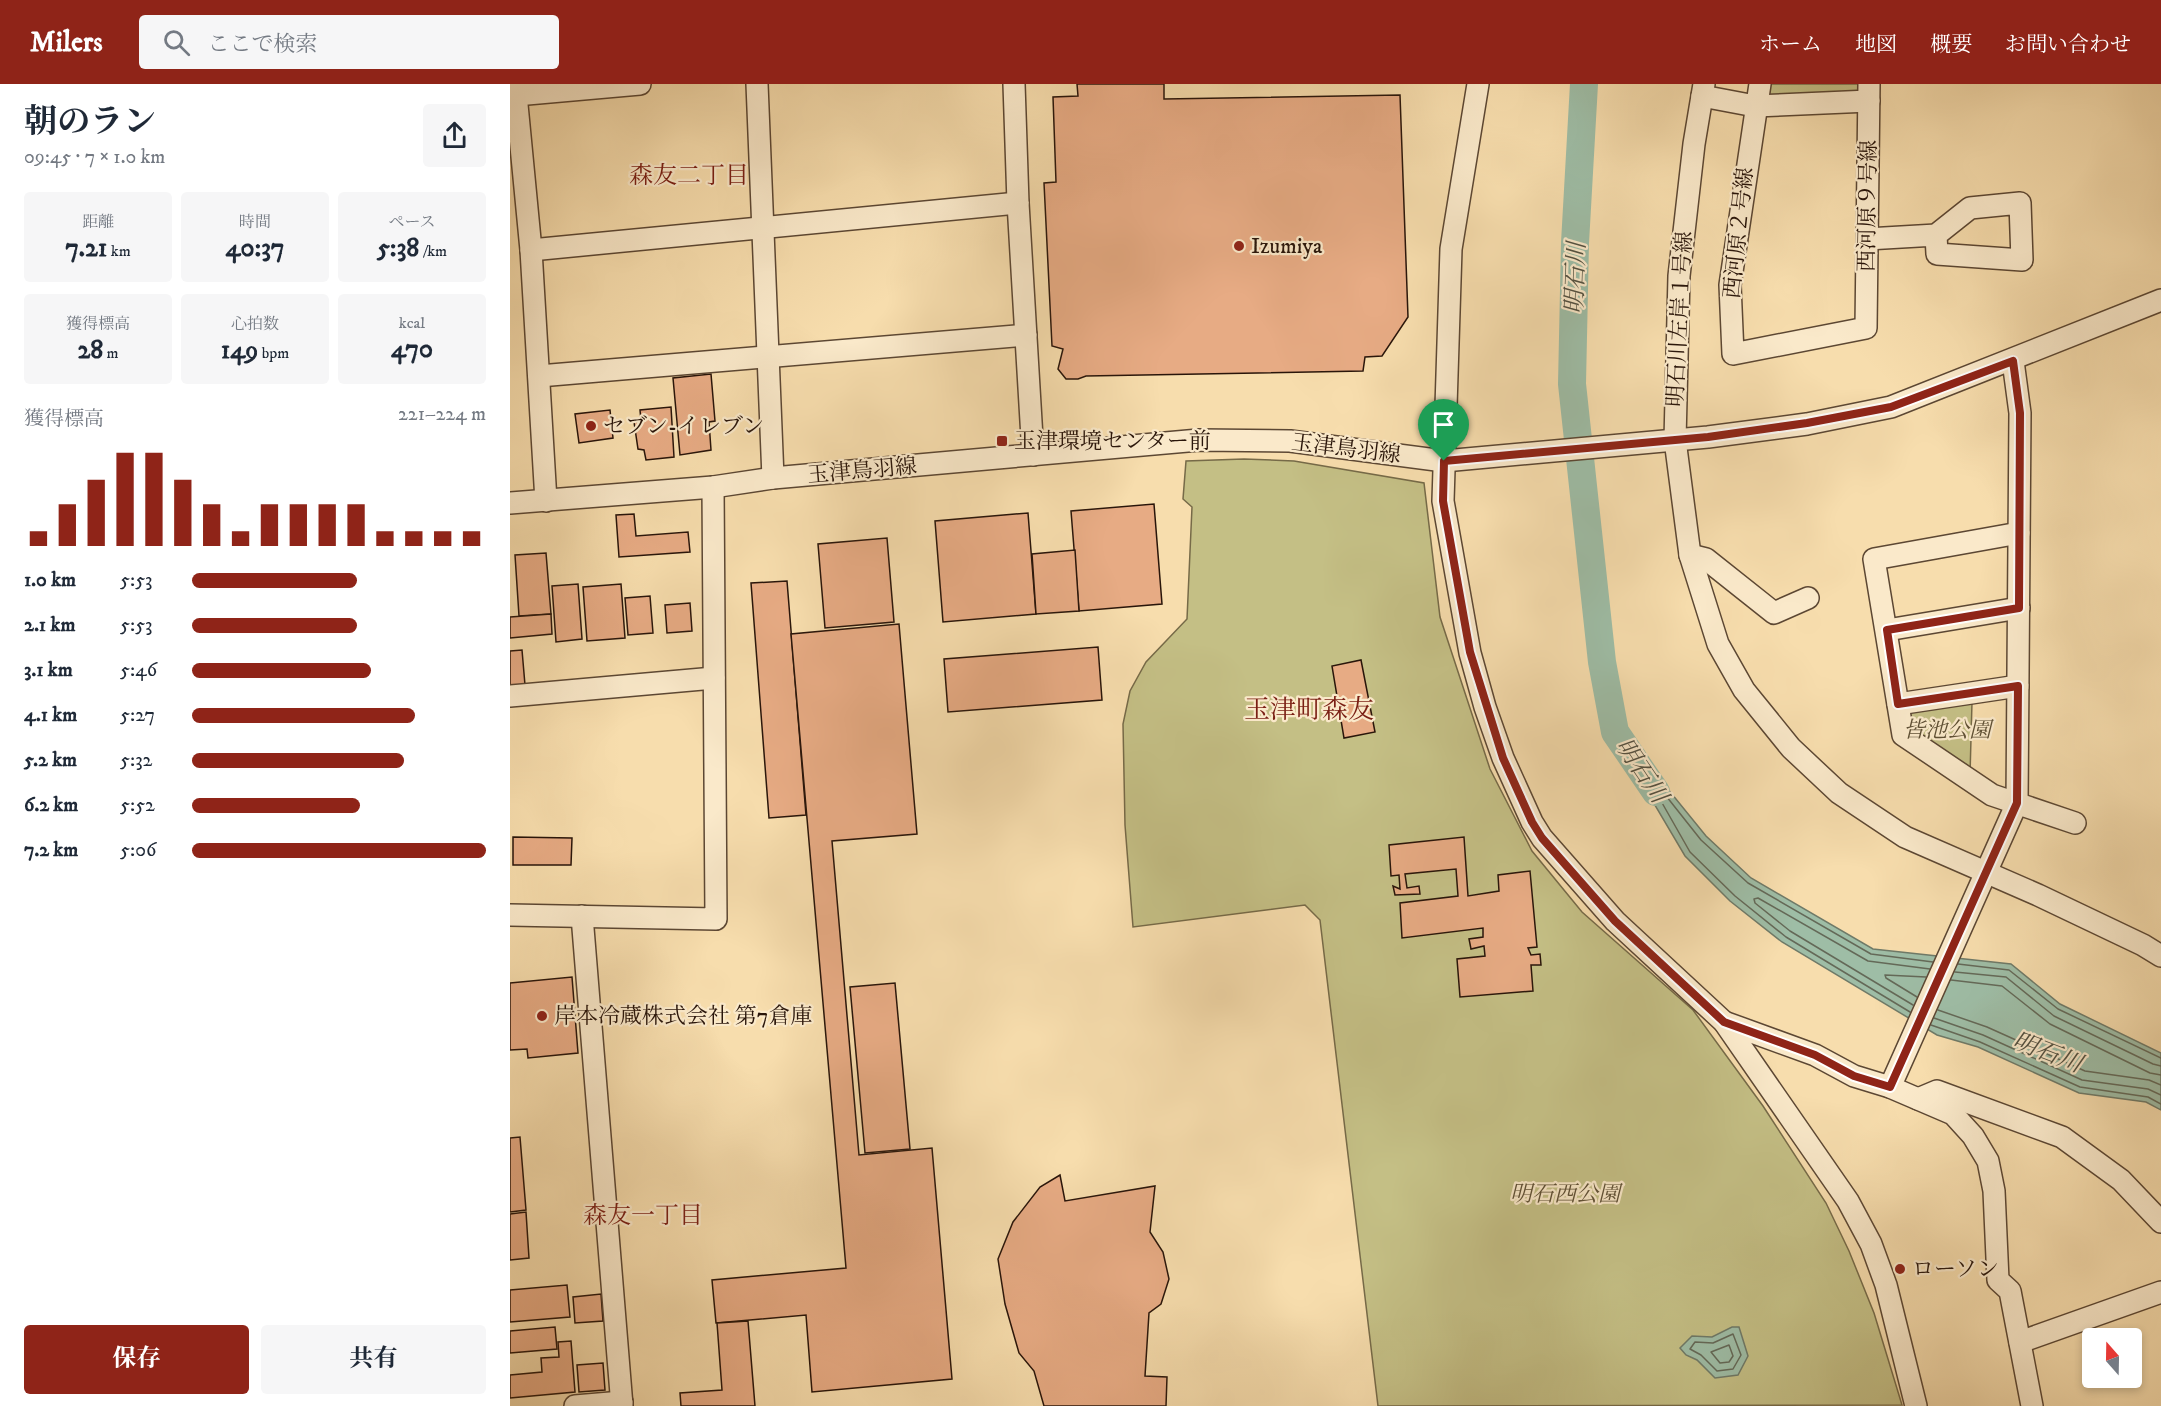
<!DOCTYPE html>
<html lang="ja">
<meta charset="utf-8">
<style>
body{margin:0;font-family:"IM FELL DW Pica","Noto Serif JP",serif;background:#f6f6f7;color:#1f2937;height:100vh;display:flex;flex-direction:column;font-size:22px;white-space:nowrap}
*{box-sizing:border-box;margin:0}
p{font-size:20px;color:#747a83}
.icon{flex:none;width:33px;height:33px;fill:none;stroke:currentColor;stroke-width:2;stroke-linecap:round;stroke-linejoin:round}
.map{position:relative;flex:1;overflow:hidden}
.sheet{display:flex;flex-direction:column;background:#fff;width:510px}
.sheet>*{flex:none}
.needle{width:39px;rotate:340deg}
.tools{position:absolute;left:1572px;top:1244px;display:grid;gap:12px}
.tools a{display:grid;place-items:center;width:60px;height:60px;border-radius:6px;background:#fff;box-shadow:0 3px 9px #0003;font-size:30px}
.pin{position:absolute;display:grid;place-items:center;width:51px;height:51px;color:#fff;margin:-62px -26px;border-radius:50% 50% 50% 0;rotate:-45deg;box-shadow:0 0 6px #0007}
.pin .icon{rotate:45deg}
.round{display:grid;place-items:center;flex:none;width:63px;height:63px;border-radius:6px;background:#f6f6f7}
.headline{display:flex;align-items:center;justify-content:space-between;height:102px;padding:0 24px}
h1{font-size:33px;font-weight:700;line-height:45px}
.metrics{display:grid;grid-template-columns:repeat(3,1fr);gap:9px;height:102px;padding:6px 24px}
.metrics div{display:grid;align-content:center;border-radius:6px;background:#f6f6f7;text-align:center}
.metrics b{font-size:26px;font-weight:700}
.metrics small{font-size:16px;font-weight:400}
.metrics p{font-size:16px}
.chart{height:168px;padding:12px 24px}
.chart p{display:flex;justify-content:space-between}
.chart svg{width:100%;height:108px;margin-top:6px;stroke:#8f2418;stroke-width:6}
.button{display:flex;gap:12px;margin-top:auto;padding:12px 24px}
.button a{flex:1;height:69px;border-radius:6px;background:#8f2418;color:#fff;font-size:24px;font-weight:700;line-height:69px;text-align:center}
.button a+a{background:#f6f6f7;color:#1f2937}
ul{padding:0 24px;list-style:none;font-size:20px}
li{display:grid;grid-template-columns:96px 72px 1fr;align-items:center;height:45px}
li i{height:15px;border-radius:8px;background:#8f2418}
header{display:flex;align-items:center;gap:36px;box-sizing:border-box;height:84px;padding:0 30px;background:#8f2418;color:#fff}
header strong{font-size:28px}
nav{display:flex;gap:33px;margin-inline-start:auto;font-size:21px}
.search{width:420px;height:54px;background:#f6f6f7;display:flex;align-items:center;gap:15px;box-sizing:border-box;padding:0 21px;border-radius:6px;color:#747a83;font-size:22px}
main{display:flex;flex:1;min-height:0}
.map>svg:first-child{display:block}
.green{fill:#c4bf85;stroke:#766a48;stroke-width:1.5}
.water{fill:#9ebda6;stroke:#6f7a68;stroke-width:1.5}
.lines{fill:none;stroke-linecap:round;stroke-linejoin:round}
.shore{stroke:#646958;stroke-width:1.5}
.river{stroke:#9ebda6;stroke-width:28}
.building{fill:#e7ab84;stroke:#29150a;stroke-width:1.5}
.minor-casing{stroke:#5c4733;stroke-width:24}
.minor{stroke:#fae9ca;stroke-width:21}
.route-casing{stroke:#fff;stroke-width:12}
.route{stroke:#8f2418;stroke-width:8}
.poi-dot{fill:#8f2418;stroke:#fae9ca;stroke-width:2}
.labels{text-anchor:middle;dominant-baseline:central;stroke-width:4.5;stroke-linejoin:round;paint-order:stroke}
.street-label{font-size:22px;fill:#29150a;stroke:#fae9ca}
.poi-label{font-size:22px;fill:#29150a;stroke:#fae9ca;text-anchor:start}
.park-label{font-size:22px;font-style:italic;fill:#5f5035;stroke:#fae9ca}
.neighbourhood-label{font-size:24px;fill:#7a1f14;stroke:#fae9ca}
.water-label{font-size:24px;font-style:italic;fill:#525041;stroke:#fae9ca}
.quarter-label{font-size:26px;fill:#7a1f14;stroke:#fae9ca}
</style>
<header>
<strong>Milers</strong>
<div class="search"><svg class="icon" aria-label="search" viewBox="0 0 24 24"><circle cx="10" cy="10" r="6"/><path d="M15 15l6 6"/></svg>ここで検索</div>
<nav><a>ホーム</a><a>地図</a><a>概要</a><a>お問い合わせ</a></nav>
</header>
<main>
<section class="sheet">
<div class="headline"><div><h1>朝のラン</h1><p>09:45 · 7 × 1.0 km</p></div><a class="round"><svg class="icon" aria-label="share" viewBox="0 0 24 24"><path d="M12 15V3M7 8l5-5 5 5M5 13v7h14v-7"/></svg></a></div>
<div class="metrics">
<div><p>距離</p><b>7.21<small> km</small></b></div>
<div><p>時間</p><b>40:37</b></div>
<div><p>ペース</p><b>5:38<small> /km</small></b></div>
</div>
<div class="metrics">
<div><p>獲得標高</p><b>28<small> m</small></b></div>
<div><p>心拍数</p><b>149<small> bpm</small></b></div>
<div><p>kcal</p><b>470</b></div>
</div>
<div class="chart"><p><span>獲得標高</span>221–224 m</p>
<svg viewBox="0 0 160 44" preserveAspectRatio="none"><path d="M5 44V38M15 44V27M25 44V17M35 44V6M45 44V6M55 44V17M65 44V27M75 44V38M85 44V27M95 44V27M105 44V27M115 44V27M125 44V38M135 44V38M145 44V38M155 44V38"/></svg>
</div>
<ul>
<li><b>1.0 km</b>5:53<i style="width:56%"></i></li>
<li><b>2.1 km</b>5:53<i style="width:56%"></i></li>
<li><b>3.1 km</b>5:46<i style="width:61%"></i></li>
<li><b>4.1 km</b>5:27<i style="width:76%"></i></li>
<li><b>5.2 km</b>5:32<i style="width:72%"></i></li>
<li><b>6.2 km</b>5:52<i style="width:57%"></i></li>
<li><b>7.2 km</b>5:06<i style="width:100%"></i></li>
</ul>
<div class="button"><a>保存</a><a>共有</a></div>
</section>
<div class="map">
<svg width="1651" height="1322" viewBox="0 0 1651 1322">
<rect width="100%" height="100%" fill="#f7ddad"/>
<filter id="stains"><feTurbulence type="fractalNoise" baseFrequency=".00333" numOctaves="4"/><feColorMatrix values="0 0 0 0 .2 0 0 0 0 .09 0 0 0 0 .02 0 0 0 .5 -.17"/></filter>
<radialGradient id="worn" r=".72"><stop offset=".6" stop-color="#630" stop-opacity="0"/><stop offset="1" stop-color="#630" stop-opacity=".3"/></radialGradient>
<g class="green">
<path d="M1258,0h90v6l-5,4 -81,5 -6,-7z"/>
<path d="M734,375l50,2 130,22 16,134 50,152 42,82 50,61 111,98 70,96 63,97 23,48 25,62 28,92 -524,1 -58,-486 -15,-15 -172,22 -8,-102 -2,-101 7,-33 16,-29 41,-43 5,-112 -9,-8 3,-38z"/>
<path d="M1462,618l-2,73 -65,-47 2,-16z"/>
</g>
<g class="water">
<path d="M1113,667l40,32 43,53 45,42 122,71 138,15 49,40 101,49v57l-15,-8 -67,-9 -101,-46 -41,-12 -155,-93 -52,-41 -45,-45z"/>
<path d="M1222,1243h7l9,29 -10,19 -23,3 -18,-18 -11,-5 -6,-7 12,-12 20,1z"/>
</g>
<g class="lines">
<g class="shore">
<path d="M1448,880l51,6 49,39 103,49"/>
<path d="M1445,888l51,5 48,39 99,48 8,2"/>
<path d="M1441,896l51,6 48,38 100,49 11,2"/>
<path d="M1407,913l-31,-19 -1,-3 41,2"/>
<path d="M1403,921l-123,-74 -35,-28 -1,-4 4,-1 110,63 62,8"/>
<path d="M1428,926l49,17 98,44 64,9 12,5"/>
<path d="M1400,928l-124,-75 -51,-41 -45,-44 -37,-65h6l42,53 47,43 123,71 62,8"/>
<path d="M1424,934l49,17 99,45 66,9 13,6"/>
<path d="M1421,941l49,17 100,45 68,10 13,7"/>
<path d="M1223,1250l8,21 -8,14 -16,2 -16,-16 -11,-6 5,-7 18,1z"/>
<path d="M1219,1261l4,11 -4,6 -9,1 -9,-11z"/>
</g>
<path class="river" d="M1074,0l-9,159 -3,141 30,278 13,70 41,60"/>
</g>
<g class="building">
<path d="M567,0h87v15l236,-4 8,222 -26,39 -17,1 -2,14 -277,5 -8,3h-12l-8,-10 5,-20 -11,-3 -8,-163 12,-1 -3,-85 25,-1z"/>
<path d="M201,290l4,47 -6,1 2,28 -31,5 -7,-77z"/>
<path d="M161,323l3,50 -28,3 -2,-10 -6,-1 -4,-27 7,-1 -1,-11z"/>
<path d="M100,326l3,28 -34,5 -4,-29z"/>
<path d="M644,420l8,100 -83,7 -8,-100z"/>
<path d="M518,429l8,101 -93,8 -8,-101z"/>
<path d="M124,430l2,22 52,-4 2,20 -71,5 -3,-42z"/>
<path d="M377,454l7,84 -69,6 -7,-84z"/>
<path d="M565,466l4,61 -43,3 -4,-60z"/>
<path d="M36,469l5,61 -32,2 -4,-61z"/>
<path d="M277,497l19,234 -37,3 -18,-235z"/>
<path d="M68,500l4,55 -26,3 -4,-56z"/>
<path d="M111,500l4,54 -38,3 -4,-54z"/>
<path d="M140,512l3,37 -25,2 -3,-37z"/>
<path d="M180,519l2,28 -25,2 -2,-28z"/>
<path d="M41,530l1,20 -42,4v-21z"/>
<path d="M389,540l18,210 -85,7 27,314 73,-7 20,231 -140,13 -6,-77 -90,8 -4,-43 134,-12 -55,-634z"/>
<path d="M588,563l4,53 -154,12 -4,-53z"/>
<path d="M12,566l3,35 -15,1v-35z"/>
<path d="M851,576l14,72 -31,6 -12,-72z"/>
<path d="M3,753l59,1 -1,27h-58z"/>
<path d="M954,753l4,59 31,-5 -1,-16 32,-4 7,76 -9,1 3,7 9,-1 1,11h-10l2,26 -73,6 -3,-38 28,-3 -1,-10 -13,3 -2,-10 14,-2v-9l-81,10 -2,-35 58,-7 -2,-27 -51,5 2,14 12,-2 1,8 -25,1 -2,-9 7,3 -1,-14 -8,1 -2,-31z"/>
<path d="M62,893l6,76 -50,5 -1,-9 -17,1v-67z"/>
<path d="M385,899l15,166 -45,4 -15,-166z"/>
<path d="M10,1053l6,73 -16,2v-74z"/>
<path d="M550,1091l5,26 90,-15 -5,46 13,20 6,27 -8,25 -12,9 -4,63 22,1 -1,29h-122l-10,-35 -15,-18 -14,-49 -7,-45 15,-37 27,-35z"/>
<path d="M16,1128l3,46 -19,2v-46z"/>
<path d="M57,1201l3,32 -60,5v-32z"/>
<path d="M91,1210l2,27 -28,2 -2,-26z"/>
<path d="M238,1237l7,85h-74l-1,-13 42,-3 -5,-67z"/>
<path d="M45,1243l2,22 -47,4v-22z"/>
<path d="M61,1257l4,51 -65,6v-23l32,-3 -1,-14 18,-1 -1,-15z"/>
<path d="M93,1279l2,27 -26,2 -2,-27z"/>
</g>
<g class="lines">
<g class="minor-casing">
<g id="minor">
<path d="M5,0l16,166 15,251"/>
<path d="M247,0l16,394"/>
<path d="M504,0l4,119 15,252"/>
<path d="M968,0l-27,165 -8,252 27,152 15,54 18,51 29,64 10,16 73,83 109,101 124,179 23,43 15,41 30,121"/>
<path d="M1194,0l-10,60 -15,132 -4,164 15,115 28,89 26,46 47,58 48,45 66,44 133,58 105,50 18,11"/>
<path d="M1250,0l-30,201 3,69 133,-26 3,-244"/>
<path d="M6,11l124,-11"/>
<path d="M1192,12l53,10 114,-5"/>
<path d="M1357,155l69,-4 34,-27 50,-5 2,57 -85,-6 -1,-19"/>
<path d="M21,166l487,-47"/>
<path d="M29,292l487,-41"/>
<path d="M0,419l203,-16 60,-9 426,-38 91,1 154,20 264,-24 99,-13 84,-17 270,-107"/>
<path d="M1509,449l-145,26 29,176 89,60 83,28"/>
<path d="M1180,471l16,4 68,54 34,-15"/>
<path d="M1377,546l132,-22"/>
<path d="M0,612l204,-18"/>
<path d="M1388,620l120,-18"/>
<path d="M0,831l206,4 -3,-432"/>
<path d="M72,832l40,490"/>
<path d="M1214,938l91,33 39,21 36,11 63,27 20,22 15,25 6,30 4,89 12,11 22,115"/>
<path d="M1380,1003l127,-284 3,-390 -7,-52"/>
<path d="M1408,1015l19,-8 125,46 59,43 40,42"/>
<path d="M1510,1258l141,-50"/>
<path d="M65,1322l47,-4"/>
</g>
</g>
<use href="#minor" class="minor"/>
</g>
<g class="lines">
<g class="route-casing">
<path id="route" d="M1503,277l7,52 -1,195 -132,22 11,74 120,-18 -1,117 -127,284 -36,-11 -39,-21 -91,-33 -109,-101 -73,-83 -10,-16 -29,-64 -33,-106 -27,-151 1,-40 264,-24 99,-14 84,-16z"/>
</g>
<use href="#route" class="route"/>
</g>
<g class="poi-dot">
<circle cx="729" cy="162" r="6"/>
<circle cx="81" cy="342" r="6"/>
<rect x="486" y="351" width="12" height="12" rx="3"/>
<circle cx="32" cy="932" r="6"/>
<circle cx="1390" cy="1185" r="6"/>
</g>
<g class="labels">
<g class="street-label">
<text transform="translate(1358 122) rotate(-89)">西河原９号線</text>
<text transform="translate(1229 149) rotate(-84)">西河原２号線</text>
<text transform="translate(1170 235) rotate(-87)">明石川左岸１号線</text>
<text transform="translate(836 365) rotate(7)">玉津鳥羽線</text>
<text transform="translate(352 387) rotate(-5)">玉津鳥羽線</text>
</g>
<g class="poi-label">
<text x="741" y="162">Izumiya</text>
<text x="93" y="342">セブン-イレブン</text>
<text x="504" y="357">玉津環境センター前</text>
<text x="44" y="932">岸本冷蔵株式会社 第7倉庫</text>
<text x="1402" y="1185">ローソン</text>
</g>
<g class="park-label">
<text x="1437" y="646">皆池公園</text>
<text x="1055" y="1110">明石西公園</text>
</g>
<g class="neighbourhood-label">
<text x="179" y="92">森友二丁目</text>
<text x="133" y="1132">森友一丁目</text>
</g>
<g class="water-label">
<text transform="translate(1066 194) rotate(-88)">明石川</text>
<text transform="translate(1131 687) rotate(56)">明石川</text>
<text transform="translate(1537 969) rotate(21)">明石川</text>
</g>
<g class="quarter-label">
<text x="799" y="626">玉津町森友</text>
</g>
</g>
<rect width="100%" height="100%" filter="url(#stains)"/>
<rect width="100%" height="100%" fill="url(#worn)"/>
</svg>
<div class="tools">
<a><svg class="needle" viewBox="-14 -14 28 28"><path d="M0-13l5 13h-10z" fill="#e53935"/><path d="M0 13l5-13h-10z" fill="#747a83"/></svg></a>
</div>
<div class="pin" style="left:934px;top:377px;background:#1e9e55"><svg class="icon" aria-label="arrive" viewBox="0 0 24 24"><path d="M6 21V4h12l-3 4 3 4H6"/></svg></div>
</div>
</main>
